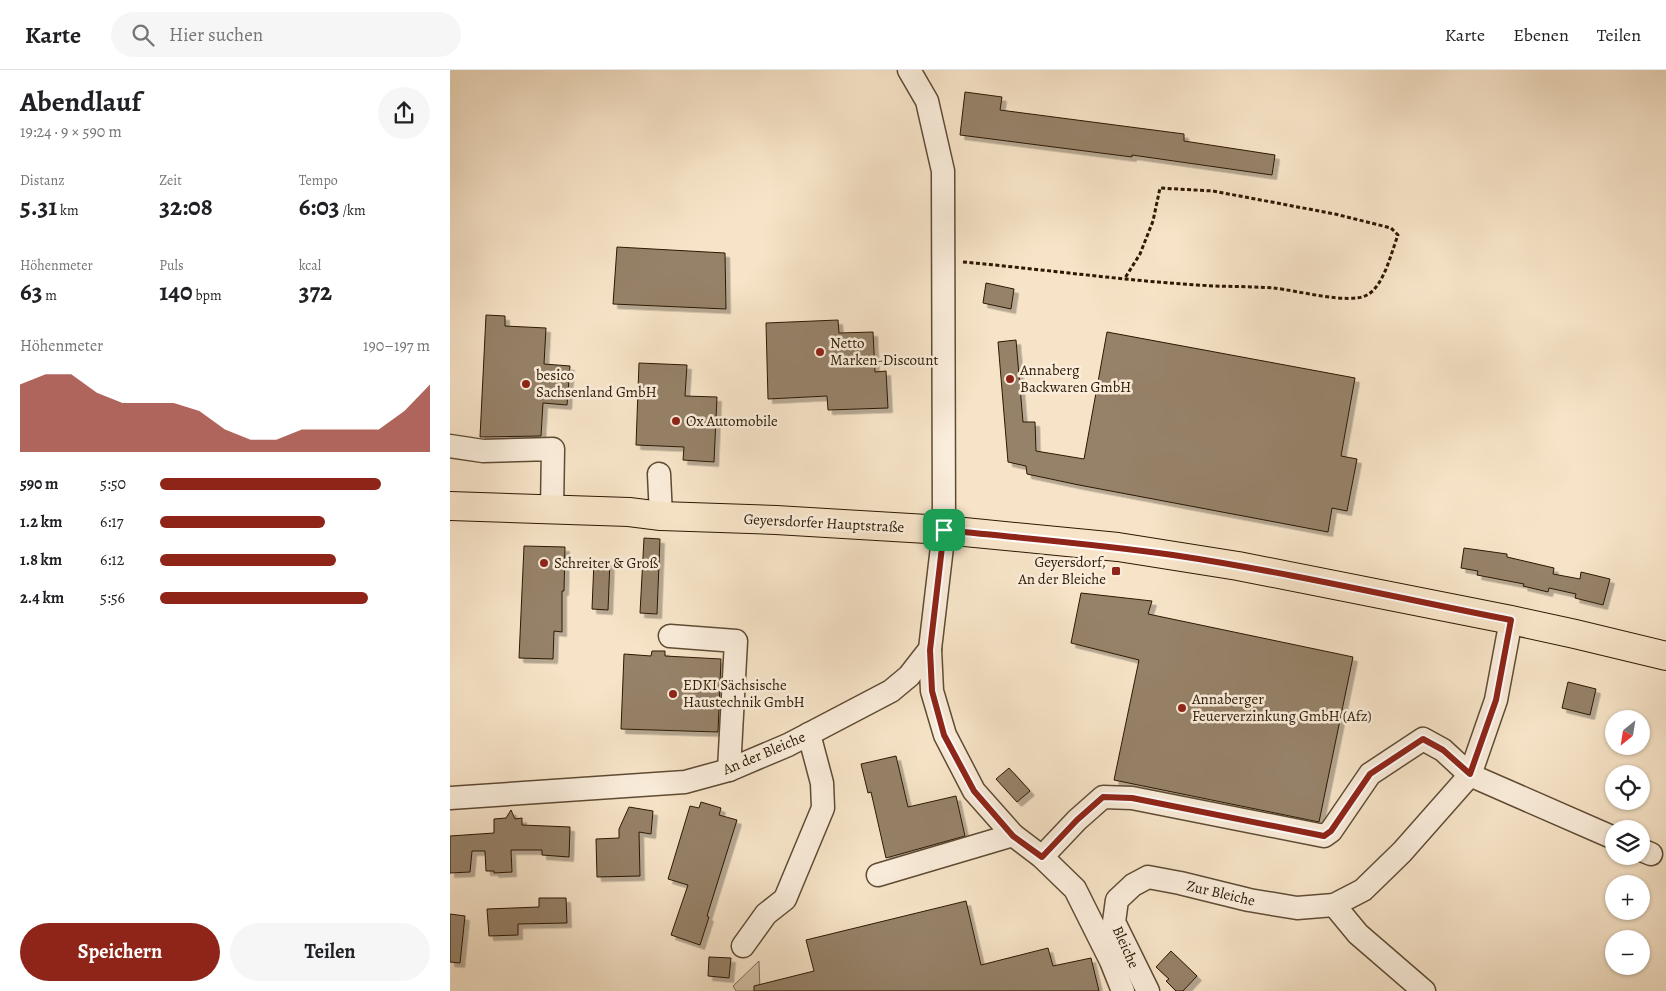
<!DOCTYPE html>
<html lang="de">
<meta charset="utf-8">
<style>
body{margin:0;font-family:Alegreya,serif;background:#f6f6f6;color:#202124;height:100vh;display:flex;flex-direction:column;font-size:19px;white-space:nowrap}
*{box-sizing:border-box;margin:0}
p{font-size:16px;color:#757577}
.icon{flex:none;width:28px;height:28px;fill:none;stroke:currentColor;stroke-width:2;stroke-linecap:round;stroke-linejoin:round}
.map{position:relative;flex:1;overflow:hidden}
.sheet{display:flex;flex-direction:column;background:#fff;width:450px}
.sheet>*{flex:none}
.needle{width:32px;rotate:210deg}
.fabs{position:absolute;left:1155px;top:640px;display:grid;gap:10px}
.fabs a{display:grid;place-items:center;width:45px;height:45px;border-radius:50%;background:#fff;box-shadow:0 1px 4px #0004;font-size:25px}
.pin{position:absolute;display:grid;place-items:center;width:42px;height:42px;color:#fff;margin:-21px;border-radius:10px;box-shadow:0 2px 8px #0006}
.round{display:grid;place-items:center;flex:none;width:52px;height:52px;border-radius:26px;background:#f6f6f6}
.headline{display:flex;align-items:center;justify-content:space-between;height:85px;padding:0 20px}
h1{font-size:28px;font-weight:700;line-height:38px}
.figures{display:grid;grid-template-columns:repeat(3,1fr);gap:8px;height:85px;padding:5px 20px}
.figures div{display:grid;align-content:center}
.figures b{font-size:25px;font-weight:700}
.figures small{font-size:14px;font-weight:400}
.figures p{font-size:14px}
.chart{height:140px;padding:10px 20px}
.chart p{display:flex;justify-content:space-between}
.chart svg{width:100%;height:90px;margin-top:5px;fill:#8f2418;opacity:.7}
.primary-button{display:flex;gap:10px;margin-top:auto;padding:10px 20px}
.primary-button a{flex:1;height:58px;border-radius:30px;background:#8f2418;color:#fff;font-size:20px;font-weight:700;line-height:58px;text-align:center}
.primary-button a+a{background:#f6f6f6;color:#202124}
ul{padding:0 20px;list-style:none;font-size:16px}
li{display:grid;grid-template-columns:80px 60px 1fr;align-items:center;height:38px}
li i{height:12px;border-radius:6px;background:#8f2418}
header{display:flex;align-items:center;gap:30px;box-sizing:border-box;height:70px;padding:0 25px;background:#fff;border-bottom:1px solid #e0e0e0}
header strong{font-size:24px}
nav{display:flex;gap:28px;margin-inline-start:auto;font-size:18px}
.search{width:350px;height:45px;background:#f6f6f6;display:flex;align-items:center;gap:12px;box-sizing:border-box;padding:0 18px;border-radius:28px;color:#757577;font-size:19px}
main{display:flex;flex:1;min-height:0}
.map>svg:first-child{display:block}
.green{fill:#d4c1a6;stroke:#806c54}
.building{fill:#968269;stroke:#2c1802;filter:url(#shadow)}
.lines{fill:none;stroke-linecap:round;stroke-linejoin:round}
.minor-casing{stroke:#5f4b34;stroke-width:25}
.major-casing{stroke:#2c1802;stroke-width:30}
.path{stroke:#2c1802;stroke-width:3;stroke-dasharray:4 2.5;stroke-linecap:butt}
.minor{stroke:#faeddb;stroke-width:22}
.major{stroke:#f7e4c8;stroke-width:28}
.route-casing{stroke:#fff;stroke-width:10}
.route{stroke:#8f2418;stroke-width:6}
.poi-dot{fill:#8f2418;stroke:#faeddb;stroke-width:2}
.labels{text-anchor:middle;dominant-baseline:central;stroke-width:5;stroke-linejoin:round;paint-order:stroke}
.poi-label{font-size:15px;fill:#2c1802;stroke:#faeddb;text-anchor:start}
.street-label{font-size:15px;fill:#2c1802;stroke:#faeddb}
</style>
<header>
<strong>Karte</strong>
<div class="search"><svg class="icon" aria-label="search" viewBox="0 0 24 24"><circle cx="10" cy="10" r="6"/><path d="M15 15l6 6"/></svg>Hier suchen</div>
<nav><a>Karte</a><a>Ebenen</a><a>Teilen</a></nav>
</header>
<main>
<section class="sheet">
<div class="headline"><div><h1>Abendlauf</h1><p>19:24 · 9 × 590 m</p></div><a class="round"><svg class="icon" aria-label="share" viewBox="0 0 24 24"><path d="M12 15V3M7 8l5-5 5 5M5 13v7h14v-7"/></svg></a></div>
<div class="figures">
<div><p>Distanz</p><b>5.31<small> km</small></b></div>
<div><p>Zeit</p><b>32:08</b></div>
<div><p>Tempo</p><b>6:03<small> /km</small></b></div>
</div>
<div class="figures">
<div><p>Höhenmeter</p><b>63<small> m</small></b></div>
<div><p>Puls</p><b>140<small> bpm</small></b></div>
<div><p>kcal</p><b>372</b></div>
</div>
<div class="chart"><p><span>Höhenmeter</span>190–197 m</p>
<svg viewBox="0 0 160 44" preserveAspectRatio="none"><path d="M0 44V11L10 6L20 6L30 15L40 20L50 20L60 20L70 24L80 33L90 38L100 38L110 33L120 33L130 33L140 33L150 24L160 11V44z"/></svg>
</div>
<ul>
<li><b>590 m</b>5:50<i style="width:82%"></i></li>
<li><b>1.2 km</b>6:17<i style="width:61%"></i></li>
<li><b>1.8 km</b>6:12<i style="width:65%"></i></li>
<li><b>2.4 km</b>5:56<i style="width:77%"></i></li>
</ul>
<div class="primary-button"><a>Speichern</a><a>Teilen</a></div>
</section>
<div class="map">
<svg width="1216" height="921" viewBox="0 0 1216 921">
<defs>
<filter id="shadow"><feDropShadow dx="4.5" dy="4.5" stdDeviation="0" flood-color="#0004"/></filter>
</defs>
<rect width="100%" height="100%" fill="#f7e4c8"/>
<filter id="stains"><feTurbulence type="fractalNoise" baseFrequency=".004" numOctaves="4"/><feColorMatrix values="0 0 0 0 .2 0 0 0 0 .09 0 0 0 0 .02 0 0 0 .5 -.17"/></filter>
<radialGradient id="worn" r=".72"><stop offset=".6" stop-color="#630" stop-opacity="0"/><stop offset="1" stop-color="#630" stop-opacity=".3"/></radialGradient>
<path class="green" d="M309,891l1,30h-24l-3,-5z"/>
<g class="building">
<path d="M515,22l37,5 -2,13 184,24v7l91,14 -3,20 -140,-20v2l-172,-22z"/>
<path d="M167,177l108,6 1,56 -113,-5z"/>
<path d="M536,213l28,6 -3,20 -28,-6z"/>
<path d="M36,245l19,1v10l41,2 -2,36 26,2 -3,39 -24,-2 -2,33 -61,1z"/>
<path d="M388,250l1,13 34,-1 2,40 11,-1 2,37 -60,2 -1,-14 -59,3 -2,-76z"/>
<path d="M657,262l248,46 -14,78 16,3 -10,52 -15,-3 -4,24 -249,-47 -52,-11 -1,-8 -18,-4 -10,-120 18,-2 7,82h12l1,29 48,8z"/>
<path d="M189,293l48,2 -2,31 32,1 -3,65 -31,-2 1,-13 -48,-2z"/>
<path d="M194,468l16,1 -3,75 -17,-1z"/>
<path d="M74,476l41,1 -1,44h-2v41l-8,-1 -1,28 -34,-1z"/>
<path d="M1014,478l43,6v3l47,11 -1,6 27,5 1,-7 29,7 -7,26 -28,-7 1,-4 -27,-6 -1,4 -25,-6 1,-2 -47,-9 1,-4 -17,-3z"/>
<path d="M144,491h16l-2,49 -16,-1z"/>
<path d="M631,523l71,8 -4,13 205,43 -34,165 -205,-42 25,-120 -68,-17z"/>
<path d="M202,581h13v5l56,3 -3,73 -97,-3 3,-75 27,2z"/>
<path d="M1118,612l28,7 -6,26 -28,-7z"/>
<path d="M446,686l12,51 48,-11 9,40 -79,22 -15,-66 -3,1 -7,-29z"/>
<path d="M559,698l21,23 -13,11 -21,-23z"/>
<path d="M251,732l20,6 -2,7 18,5 -30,96 2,1 -9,28 -29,-10 17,-50 -20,-6 22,-73 9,2z"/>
<path d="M179,737l24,4 -2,23 -12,-2 1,44 -43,1 -1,-38 23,-1v-9z"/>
<path d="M61,740l4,9 7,-1v7l48,2 -1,30 -27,-2v-5h-31l1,22 -18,1v-2h-8l-1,-20h-13l-2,21 -20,1v-37l44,-3v-14l12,-1z"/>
<path d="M89,828h27l1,25 -49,1v11l-29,1 -2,-27 52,-2z"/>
<path d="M516,831l15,64 67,-17 5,18 38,-8 8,33h-345v-5l60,-15 -8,-31z"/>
<path d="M0,844l15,2 -5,47 -10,-1z"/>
<path d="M721,881l26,25 -14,15h-7l-10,-10 3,-2 -13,-12z"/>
<path d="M259,887l22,1 -2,20 -21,-2z"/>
</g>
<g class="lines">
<g class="minor-casing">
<g id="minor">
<path d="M0,376l33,5 70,-2 -1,60"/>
<path d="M209,404l2,42"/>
<path d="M220,566l66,5 -7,129"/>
<path d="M480,579l2,42 13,44 29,56 39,44 29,22 33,32 36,72 12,30"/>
<path d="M0,728l235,-16 44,-12 59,-25 103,-54 18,-15 21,-27 14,-119 -1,-359 -16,-70 -18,-31"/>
<path d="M1191,780l10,4"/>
<path d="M592,787l35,-37 26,-23 29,1 192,38 7,-5 39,-57 53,-35 20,11 27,25 144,63"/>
<path d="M428,805l135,-40"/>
<path d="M884,835l24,29 66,57"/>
<path d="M293,876l23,-32 19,-15 38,-91 -1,-25 -13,-49"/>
<path d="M698,921l-34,-69 3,-22 16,-15 15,-8 32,6 69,17 48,8 37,-3 29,-15 39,-38 68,-77 26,-75 15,-80"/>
</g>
</g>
<g class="major-casing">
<path id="major" d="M0,436l179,6 32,4 115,4 168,10 174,17 120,19 273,54 64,14 91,22"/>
</g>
<path class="path" d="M513,192c78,7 156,18 234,23 26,2 51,1 76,3 23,2 76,17 94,7 17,-9 24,-42 31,-60l-7,-7 -56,-14 -122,-23 -53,-3 -7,33 -13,33 -15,24"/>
<use href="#minor" class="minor"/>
<use href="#major" class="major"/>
</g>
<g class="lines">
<g class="route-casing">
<path id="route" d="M494,460c76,8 153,14 229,25 113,17 226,43 338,65l-15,80 -26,74 -27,-24 -20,-11 -53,35 -39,57 -7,5 -192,-38 -29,-1 -26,23 -35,37 -29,-21 -39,-45 -30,-56 -12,-44 -2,-41z"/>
</g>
<use href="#route" class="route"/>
</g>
<g class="poi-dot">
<circle cx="370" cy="282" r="5"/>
<circle cx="560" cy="309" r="5"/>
<circle cx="76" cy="314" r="5"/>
<circle cx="226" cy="351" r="5"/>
<circle cx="94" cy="493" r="5"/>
<rect x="661" y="496" width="10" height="10" rx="2.5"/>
<circle cx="223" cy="624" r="5"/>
<circle cx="732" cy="638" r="5"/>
</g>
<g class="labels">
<g class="poi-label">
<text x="380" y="273">Netto<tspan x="380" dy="17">Marken-Discount</tspan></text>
<text x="570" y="300">Annaberg<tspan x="570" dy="17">Backwaren GmbH</tspan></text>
<text x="86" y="305">besico<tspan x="86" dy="17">Sachsenland GmbH</tspan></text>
<text x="236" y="351">Ox Automobile</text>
<text x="656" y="492" text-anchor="end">Geyersdorf,<tspan x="656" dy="17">An der Bleiche</tspan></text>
<text x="104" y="493">Schreiter &amp; Groß</text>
<text x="233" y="615">EDKI Sächsische<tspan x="233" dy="17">Haustechnik GmbH</tspan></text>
<text x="742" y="629">Annaberger<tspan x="742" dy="17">Feuerverzinkung GmbH (Afz)</tspan></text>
</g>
<g class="street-label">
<text transform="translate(374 453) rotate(3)">Geyersdorfer Hauptstraße</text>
<text transform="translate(314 683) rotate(-23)">An der Bleiche</text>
<text transform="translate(771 823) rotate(13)">Zur Bleiche</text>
<text transform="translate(676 877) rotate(66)">Bleiche</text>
</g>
</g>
<rect width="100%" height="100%" filter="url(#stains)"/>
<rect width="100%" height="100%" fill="url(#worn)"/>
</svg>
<div class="fabs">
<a><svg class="needle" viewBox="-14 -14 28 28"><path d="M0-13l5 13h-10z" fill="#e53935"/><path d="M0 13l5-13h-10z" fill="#757577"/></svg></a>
<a><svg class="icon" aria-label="locate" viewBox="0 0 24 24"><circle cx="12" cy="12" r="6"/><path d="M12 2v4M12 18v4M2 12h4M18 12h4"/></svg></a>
<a><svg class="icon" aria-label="layers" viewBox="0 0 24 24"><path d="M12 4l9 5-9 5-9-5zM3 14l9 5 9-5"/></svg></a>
<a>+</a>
<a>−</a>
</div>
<div class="pin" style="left:494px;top:460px;background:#1e9e55"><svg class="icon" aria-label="arrive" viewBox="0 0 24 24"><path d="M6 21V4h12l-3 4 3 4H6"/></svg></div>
</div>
</main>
